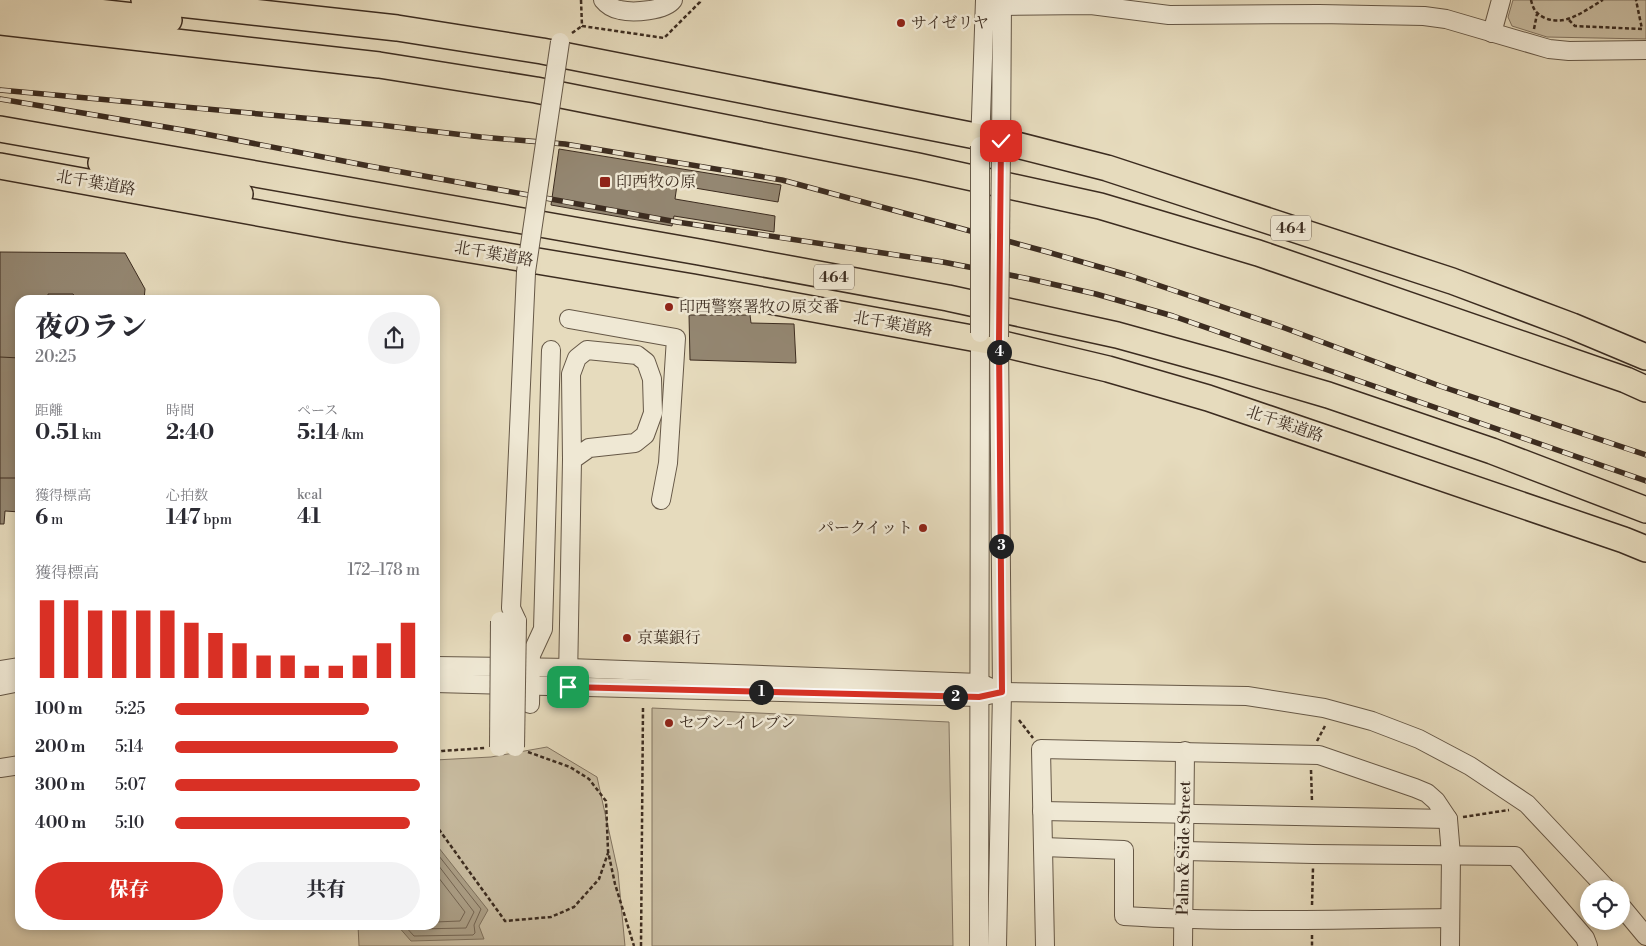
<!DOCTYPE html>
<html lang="ja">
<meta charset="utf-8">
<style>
body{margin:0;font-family:"Libre Bodoni","Noto Serif JP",serif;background:#f2f2f3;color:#2b2b33;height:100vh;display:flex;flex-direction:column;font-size:19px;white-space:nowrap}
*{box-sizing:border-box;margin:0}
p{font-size:16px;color:#7c7c81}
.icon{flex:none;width:28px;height:28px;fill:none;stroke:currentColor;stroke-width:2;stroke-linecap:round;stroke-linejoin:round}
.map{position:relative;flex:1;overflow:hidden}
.side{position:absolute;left:15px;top:295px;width:425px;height:635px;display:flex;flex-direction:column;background:#fff;border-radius:15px;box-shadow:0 2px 8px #0003}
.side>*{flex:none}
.controls{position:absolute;left:1580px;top:880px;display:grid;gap:10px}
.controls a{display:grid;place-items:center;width:50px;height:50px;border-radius:50%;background:#fff;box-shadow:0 2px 8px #0003;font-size:25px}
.pin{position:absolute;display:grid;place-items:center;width:42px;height:42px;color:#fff;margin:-21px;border-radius:10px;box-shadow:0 2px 8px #0006}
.km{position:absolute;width:25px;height:25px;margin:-12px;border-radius:50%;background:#222;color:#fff;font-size:14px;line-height:25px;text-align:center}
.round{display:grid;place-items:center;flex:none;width:52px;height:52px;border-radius:26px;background:#f2f2f3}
.overview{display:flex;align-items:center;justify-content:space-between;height:85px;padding:0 20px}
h1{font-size:28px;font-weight:800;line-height:38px}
.figures{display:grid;grid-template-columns:repeat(3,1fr);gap:8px;height:85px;padding:5px 20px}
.figures div{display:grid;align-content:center}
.figures b{font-size:21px;font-weight:800}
.figures small{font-size:14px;font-weight:400}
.figures p{font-size:14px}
.chart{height:140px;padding:10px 20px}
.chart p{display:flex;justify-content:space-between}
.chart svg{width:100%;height:90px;margin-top:5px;stroke:#d93025;stroke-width:6}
.cta{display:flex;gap:10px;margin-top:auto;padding:10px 20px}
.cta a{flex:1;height:58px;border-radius:30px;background:#d93025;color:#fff;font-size:20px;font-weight:800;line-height:58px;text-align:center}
.cta a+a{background:#f2f2f3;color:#2b2b33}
ul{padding:0 20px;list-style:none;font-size:16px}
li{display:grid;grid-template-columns:80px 60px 1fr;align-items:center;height:38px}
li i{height:12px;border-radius:6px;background:#d93025}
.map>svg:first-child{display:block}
.green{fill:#c9bda2;stroke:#827461}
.water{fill:#aca088;stroke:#7f725e}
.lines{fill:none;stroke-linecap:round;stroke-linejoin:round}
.shore{stroke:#746654;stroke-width:1}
.building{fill:#948772;stroke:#3c2c20}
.minor-casing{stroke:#665847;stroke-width:20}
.highway-casing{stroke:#3c2c20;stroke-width:28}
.path{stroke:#3c2c20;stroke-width:2.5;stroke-dasharray:4 2.5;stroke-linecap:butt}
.minor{stroke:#efe8d4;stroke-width:18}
.highway{stroke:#e6dbbd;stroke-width:25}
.rail-casing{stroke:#3c2c20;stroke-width:5.5}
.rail{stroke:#efe8d4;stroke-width:4;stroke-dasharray:11;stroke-linecap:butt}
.minor-bridge-casing{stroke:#665847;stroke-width:20;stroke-linecap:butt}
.minor-bridge{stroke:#efe8d4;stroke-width:18}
.route-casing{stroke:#fff;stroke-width:10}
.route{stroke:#d93025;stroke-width:6}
.poi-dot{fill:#8f2418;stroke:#efe8d4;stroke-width:2}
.labels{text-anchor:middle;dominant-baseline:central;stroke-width:5;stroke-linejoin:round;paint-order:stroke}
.shield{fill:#efe8d4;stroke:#726456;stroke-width:1}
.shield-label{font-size:15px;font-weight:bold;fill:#3c2c20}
.poi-label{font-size:16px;fill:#3c2c20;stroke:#efe8d4;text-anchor:start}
.street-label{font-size:16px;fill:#3c2c20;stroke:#efe8d4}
</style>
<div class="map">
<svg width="1646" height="946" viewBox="0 0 1646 946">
<rect width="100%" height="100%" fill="#e6dbbd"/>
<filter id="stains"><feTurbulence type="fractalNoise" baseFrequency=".004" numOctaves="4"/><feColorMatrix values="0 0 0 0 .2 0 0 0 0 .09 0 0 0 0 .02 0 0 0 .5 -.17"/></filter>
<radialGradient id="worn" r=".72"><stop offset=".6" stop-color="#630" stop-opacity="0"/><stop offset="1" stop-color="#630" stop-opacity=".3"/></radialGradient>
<g class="green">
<path d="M1513,0h133v39l-99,-2 -35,-11 -4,-9z"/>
<path d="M652,708l297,14 4,224h-301z"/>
<path d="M547,747l50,30 21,95 7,74h-266l-1,-21h77v-165l56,-3z"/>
</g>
<path class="water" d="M435,843l53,67 -9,16 5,13 -73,2 -14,-16h38z"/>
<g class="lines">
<g class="shore">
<path d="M435,873l30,39 -5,9 -25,1"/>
<path d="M404,925l10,11 59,-1 2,-2 -1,-8 7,-16 -46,-58"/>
<path d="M412,925l5,4 49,-1 8,-16 -39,-51"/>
</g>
</g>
<g class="building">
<path d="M559,149l222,36 -3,17 -101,-17 -2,14 100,17 -1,16 -100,-16 -2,10 -121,-21z"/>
<path d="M0,252l125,1 20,36 -1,11h-124v212l-15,-1 -1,13h-4z"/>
<path d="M48,294h25l5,6h-30z"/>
<path d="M689,315h61l1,8 43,1 2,39 -106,-3z"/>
<path d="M0,357l20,1v120h-20z"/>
</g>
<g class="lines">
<g class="minor-casing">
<g id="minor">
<path d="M603,0c4,5 11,9 17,10 13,3 45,1 53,-10"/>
<path d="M1003,6l88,-1 78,10 150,-1 105,2 22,3 103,30 20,2 77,-1"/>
<path d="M1492,33l9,-33"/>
<path d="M980,146l5,-146"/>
<path d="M1001,151l1,-151"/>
<path d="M569,319l107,19 -8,125 -7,37"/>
<path d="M517,621l-6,-13 15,-336"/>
<path d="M435,666l134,2 411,15 9,4"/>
<path d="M0,670l20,-3"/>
<path d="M568,679l4,-219 -1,-86 6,-16 10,-8 50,5 9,7 6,17 1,34 -8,22 -10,8 -46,5 -17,12"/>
<path d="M435,683l544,14 23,-5 245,4 77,12 48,13 47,18 51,27 57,38 80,85"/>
<path d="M0,686l20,-4"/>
<path d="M530,704l1,-49 12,-26 8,-279"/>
<path d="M0,768l20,-3"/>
<path d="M1042,811l406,8"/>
<path d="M1043,847l81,3v66c109,7 218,3 326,2"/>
<path d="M1184,851l129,3 202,2 70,82 3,8"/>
<path d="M1621,906l25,30"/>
<path d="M979,946l1,-613"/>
<path d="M997,946l5,-254 -3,-355"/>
<path d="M1045,946l-4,-197 278,6 96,33 12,5 9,8 12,18 3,36 -1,91"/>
<path d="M1183,946l2,-195"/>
</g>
</g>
<g class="highway-casing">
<g id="highway">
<path d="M144,0l253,28 145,23 459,90 106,27 345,113 120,45 74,31"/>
<path d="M0,1l169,19"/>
<path d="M0,22l379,43 157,25 382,76 182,40 158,47 368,127 20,9"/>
<path d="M0,129l699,123 249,46 169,37 105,29 106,31 164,56 154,59"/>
<path d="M101,163l139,31"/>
<path d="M0,166l346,63 347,58 306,56 109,26 100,29 416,142 22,9"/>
</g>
</g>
<g class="path">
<path d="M581,0l1,26 82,12 36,-36v-2"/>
<path d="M1531,0c2,9 5,14 14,18 21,9 40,-8 58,-18"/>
<path d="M1569,20l6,6 67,3 -6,-29"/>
<path d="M1534,29l3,-15"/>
<path d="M572,33l10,-7"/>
<path d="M1019,720l14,18"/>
<path d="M1317,741l9,-17"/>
<path d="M528,752l42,15 19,12 17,22 2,50 7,33 19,62"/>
<path d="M435,753l7,-2 43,-3"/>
<path d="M1311,770l1,32"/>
<path d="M1463,817l46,-7"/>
<path d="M435,824l70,97 46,-4 23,-10 25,-28 9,-26"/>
<path d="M1312,905l1,-37"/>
<path d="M1312,935v11"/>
<path d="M641,946l2,-238"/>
</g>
<use href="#minor" class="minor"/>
<use href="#highway" class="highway"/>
<g class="rail-casing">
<g id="rail">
<path d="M0,90l380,35 101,12 84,7 217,36 262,71 87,25 151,51 158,59 206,69"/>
<path d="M0,99l195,33 174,34 308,56 266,40 87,17 66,15 77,22 473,165"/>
</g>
</g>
<use href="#rail" class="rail"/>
<g class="minor-bridge-casing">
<g id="minor-bridge">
<path d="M980,146v187"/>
<path d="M526,272l34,-230"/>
<path d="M999,337l2,-186"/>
<path d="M499,747l1,-126"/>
<path d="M515,747l2,-126"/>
</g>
</g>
<use href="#minor-bridge" class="minor-bridge"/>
</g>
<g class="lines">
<g class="route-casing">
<path id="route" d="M568,687l411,10 23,-5 -3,-349 2,-202"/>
</g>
<use href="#route" class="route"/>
</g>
<g class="poi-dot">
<circle cx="901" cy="23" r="5"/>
<rect x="599" y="176" width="12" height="12" rx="2.5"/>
<circle cx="669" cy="307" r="5"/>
<circle cx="923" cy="528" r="5"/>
<circle cx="627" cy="638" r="5"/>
<circle cx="669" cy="723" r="5"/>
</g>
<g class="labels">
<g class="shield">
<rect x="1271" y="215.5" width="40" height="25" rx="4"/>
<rect x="814" y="264.5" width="40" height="25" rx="4"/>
</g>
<g class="shield-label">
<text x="1291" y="228">464</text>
<text x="834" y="277">464</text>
</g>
<g class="poi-label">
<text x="911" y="23">サイゼリヤ</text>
<text x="616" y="182">印西牧の原</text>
<text x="679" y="307">印西警察署牧の原交番</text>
<text x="913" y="528" text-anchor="end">パークイット</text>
<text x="637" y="638">京葉銀行</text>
<text x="679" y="723">セブン-イレブン</text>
</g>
<g class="street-label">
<text transform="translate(96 183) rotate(10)">北千葉道路</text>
<text transform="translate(494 254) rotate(10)">北千葉道路</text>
<text transform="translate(893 324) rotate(10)">北千葉道路</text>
<text transform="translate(1285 424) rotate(19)">北千葉道路</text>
<text transform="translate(1184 848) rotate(-89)">Palm &amp; Side Street</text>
</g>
</g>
<rect width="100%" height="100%" filter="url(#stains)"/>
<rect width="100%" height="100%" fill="url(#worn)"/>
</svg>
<div class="controls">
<a><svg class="icon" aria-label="locate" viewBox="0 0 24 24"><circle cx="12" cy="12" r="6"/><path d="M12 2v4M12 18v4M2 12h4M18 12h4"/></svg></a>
</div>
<div class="pin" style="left:568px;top:687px;background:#1e9e55"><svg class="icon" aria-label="arrive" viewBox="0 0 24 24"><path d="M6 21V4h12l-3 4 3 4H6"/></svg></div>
<div class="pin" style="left:1001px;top:141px;background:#d93025"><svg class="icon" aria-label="check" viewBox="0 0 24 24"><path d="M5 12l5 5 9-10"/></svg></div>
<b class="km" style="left:761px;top:692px">1</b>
<b class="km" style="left:955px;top:697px">2</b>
<b class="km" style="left:1001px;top:546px">3</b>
<b class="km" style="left:999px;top:352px">4</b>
<section class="side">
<div class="overview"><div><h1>夜のラン</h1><p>20:25</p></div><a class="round"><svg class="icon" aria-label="share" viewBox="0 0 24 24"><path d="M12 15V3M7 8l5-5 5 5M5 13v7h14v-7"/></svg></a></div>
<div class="figures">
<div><p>距離</p><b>0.51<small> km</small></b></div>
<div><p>時間</p><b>2:40</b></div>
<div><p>ペース</p><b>5:14<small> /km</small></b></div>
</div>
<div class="figures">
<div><p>獲得標高</p><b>6<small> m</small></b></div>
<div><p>心拍数</p><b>147<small> bpm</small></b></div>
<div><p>kcal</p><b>41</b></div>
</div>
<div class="chart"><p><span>獲得標高</span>172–178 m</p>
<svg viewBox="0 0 160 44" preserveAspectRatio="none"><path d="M5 44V6M15 44V6M25 44V11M35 44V11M45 44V11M55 44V11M65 44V17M75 44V22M85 44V27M95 44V33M105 44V33M115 44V38M125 44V38M135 44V33M145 44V27M155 44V17"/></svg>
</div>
<ul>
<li><b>100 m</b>5:25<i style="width:79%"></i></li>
<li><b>200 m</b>5:14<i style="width:91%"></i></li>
<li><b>300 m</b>5:07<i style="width:100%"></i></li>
<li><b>400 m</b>5:10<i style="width:96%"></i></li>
</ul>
<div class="cta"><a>保存</a><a>共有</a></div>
</section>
</div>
